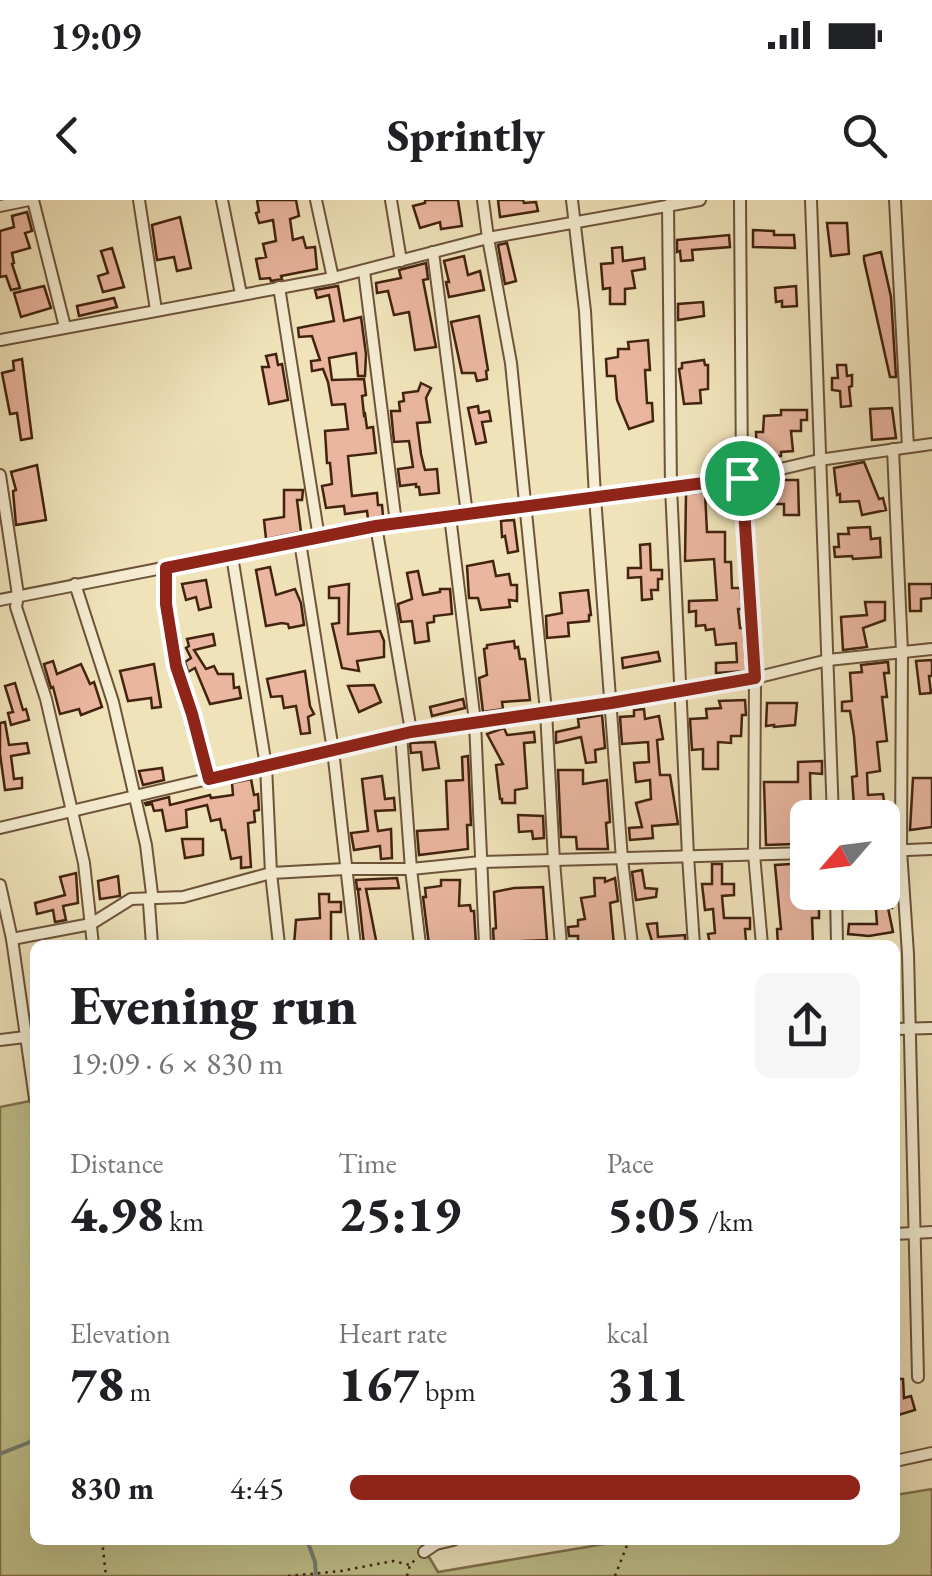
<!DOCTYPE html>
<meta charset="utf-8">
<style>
body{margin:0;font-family:"EB Garamond",serif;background:#f6f6f6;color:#202124;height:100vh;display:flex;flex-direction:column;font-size:38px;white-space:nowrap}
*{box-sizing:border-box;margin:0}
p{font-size:32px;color:#757577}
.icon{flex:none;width:55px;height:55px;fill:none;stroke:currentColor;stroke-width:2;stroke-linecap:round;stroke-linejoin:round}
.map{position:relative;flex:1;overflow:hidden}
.side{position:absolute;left:30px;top:740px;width:870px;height:605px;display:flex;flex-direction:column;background:#fff;border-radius:15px;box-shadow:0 10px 40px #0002}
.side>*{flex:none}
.needle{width:65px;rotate:242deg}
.fabs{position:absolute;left:790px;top:600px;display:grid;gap:20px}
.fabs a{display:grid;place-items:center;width:110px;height:110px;border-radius:15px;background:#fff;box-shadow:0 10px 40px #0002;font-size:50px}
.pin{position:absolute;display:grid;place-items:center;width:85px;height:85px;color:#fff;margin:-42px;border:5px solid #fff;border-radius:50%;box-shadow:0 2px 10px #0007}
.round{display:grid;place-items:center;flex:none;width:105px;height:105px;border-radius:15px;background:#f6f6f6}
.summary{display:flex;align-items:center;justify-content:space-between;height:170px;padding:0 40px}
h1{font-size:55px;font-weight:800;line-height:75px}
.metrics{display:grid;grid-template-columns:repeat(3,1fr);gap:15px;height:170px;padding:10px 40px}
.metrics div{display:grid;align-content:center}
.metrics b{font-size:50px;font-weight:800}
.metrics small{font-size:28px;font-weight:400}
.metrics p{font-size:28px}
ul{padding:0 40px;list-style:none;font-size:32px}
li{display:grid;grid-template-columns:160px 120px 1fr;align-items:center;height:75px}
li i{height:25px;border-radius:12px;background:#8f2418}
.status{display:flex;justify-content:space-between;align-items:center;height:70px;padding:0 50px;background:#fff;direction:ltr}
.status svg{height:28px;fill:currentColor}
header{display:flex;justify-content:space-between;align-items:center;height:130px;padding:0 40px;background:#fff;font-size:45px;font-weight:800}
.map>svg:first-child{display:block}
.green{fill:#c1c18b;stroke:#82724d;stroke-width:2.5}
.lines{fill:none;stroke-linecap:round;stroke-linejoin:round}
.stream{stroke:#778070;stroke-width:4}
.building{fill:#eab69f;stroke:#42230f;stroke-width:2.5}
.minor-casing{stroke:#6e533a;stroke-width:14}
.path{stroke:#42230f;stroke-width:2.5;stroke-dasharray:2.5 5;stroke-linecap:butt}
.minor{stroke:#f5edd2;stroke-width:10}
.route-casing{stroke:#fff;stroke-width:20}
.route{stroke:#8f2418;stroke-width:12}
</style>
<div class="status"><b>19:09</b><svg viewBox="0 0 49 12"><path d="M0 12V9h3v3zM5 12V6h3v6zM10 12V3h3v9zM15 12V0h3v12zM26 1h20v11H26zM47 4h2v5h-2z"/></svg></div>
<header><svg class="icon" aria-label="back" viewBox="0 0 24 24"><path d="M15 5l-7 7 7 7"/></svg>Sprintly<svg class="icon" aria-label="search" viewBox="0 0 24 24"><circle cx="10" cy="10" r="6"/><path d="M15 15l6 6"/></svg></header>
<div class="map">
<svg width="932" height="1376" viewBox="0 0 932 1376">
<rect width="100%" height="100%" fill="#f0e3ba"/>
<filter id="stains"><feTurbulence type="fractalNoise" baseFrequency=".002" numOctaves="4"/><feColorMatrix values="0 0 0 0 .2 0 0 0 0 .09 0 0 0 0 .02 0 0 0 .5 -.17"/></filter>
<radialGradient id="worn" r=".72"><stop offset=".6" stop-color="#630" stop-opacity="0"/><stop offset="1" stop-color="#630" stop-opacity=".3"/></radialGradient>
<path class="green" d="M35,900v440h384l19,32 190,-32h267v-45l37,-6v87h-932v-469z"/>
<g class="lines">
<g class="stream">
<path d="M35,1180v12"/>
<path d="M0,1254l30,-12 5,-7"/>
<path d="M307,1340l8,22 1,14"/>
</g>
</g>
<g class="building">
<path d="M257,0h39l3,16 -9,3 3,21 10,-3 3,11 9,-1 2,22 -36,7 1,3 -11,2 -1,-3 -10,1 -4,-20 10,-2 -3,-13 13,-3 -3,-21 -14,3 -3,-10 3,-1z"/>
<path d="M425,0h33l4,26 -21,3 -1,-7 -20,6 -7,-22 12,-3z"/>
<path d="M498,0h25l1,3 12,-1 2,9 -38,6z"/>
<path d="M27,12l5,19 -7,2 5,15 -18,5 2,10 -2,1 8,24 -9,2 -5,-14 -6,1v-46l14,-4 -2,-11z"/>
<path d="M180,17l11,51 -14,3 -3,-14 -17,3 -5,-35z"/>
<path d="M827,23h20l2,31 -18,2z"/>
<path d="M753,30l21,1v4h20l1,13 -42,-1z"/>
<path d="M729,35l1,12 -38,3 1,10 -12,1 -1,-10 -3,1v-12z"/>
<path d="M507,43l9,38 -11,3 -7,-39z"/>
<path d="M622,47l1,14 21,-3 1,11 -13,2 3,17 -10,1v15h-15v-16l-7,1 -2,-25 12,-1 -1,-15z"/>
<path d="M112,48l12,39 -21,5 -5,-16 10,-3 -7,-22z"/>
<path d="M881,52l10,45 5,80h-6l-26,-117v-4z"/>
<path d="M464,56l4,19 12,-4 4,19 -35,7 -3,-15h3l-5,-21z"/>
<path d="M426,63l2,16 -5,1 13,67 -21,3 -6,-38 -15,3 -6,-24 -11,2 -1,-10 25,-5 -2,-8z"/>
<path d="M44,86l7,22 -30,9 -7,-24z"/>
<path d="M338,86l6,35 17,-4 5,37 -1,22h-7l-2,-23 -27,5 3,22 32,-1 2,16 -4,1 2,19 1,-1 2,14 6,-1 3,26 -28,3 4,40 25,-3 1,12h4l1,11 -15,3 -1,-8 -22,3 -1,-8 -18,2 -4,-22 10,-2 -2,-21h-3l-2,-32 23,-2 -3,-25 -13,1 -4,-23 -5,-13 -11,2 -1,-10 9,-1 -8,-24 -13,1 -1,-9 36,-7 -5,-26 -12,3 -2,-8z"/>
<path d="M796,86l1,20 -15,1v-6l-6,1 -1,-14z"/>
<path d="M114,98l3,9 -38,9 -2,-10z"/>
<path d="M703,102l1,14 -26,4v-16z"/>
<path d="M479,116l9,54 -2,1 1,8 -10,2 -2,-8h-13l-11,-51z"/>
<path d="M648,140l2,30h-5l2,33h5l1,18 -24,8 -12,-29 -2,-24h-8l-1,-17 12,-2v-8h11l-1,-7z"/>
<path d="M276,154l2,11 4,-1 6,36 -19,4 -7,-37h7l-3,-11z"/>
<path d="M22,159l10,79 -11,2 -4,-27 -7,1 -8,-41 12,-3 -1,-9z"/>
<path d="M704,160l1,5h3v24l-8,1 1,13 -17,1 -5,-35 3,-1v-5z"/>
<path d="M837,165h9l1,11 5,-1v11l-3,1 2,19 -10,1 -1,-16 -8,-1v-12h6z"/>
<path d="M421,183l10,5 -5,10 4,24 -13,1 4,31 4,16 12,-1 2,24 -19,2 -1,-8h-3v-3l-16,2 -2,-17 15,-2 -4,-26 -15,1 -3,-31h9l-1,-9 5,-1 -1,-8 15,-2z"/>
<path d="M478,206l1,7 10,-2 2,10 -9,1 4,20 -10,2 -8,-36z"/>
<path d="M892,208l4,30 -24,2 -2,-31z"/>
<path d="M781,210h26v10h-6v11h-10l2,20 -12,1v4h-24l-1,-24h7l1,-16 17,-1z"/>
<path d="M864,262l15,37 4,-1 3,12 -24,5 -3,-14 -19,1v-8l-3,1 -3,-27z"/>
<path d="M37,265l9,55 -30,5 -3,-34 3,-1 -5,-18z"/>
<path d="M783,280h15l1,35h-15v-11h-9v-20z"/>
<path d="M284,290h19l-1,10h-5l4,32 -35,7 -2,-19 20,-3z"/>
<path d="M705,292l2,40h18v30h6l1,26h8l2,21h-4l2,19h3l3,43 -30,2v-10l21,-1 -1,-19 -20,2 -2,-16 -8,1 -1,-5 -9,1v-15l-7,1v-11l28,-1 -3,-41 -29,2 1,-67z"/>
<path d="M514,320l4,31 -10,2 -3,-17 -3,1 -1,-16z"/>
<path d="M870,327l1,12 9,-1 1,19 -28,2 -1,-3 -17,1 -1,-10h5l-1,-13h11l-1,-6z"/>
<path d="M650,344l1,26h11v9h-4v11h-7l1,9 -10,1 -1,-23 -13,1v-10h13l-1,-23z"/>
<path d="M493,361l3,15 13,-2 2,11h6v16l-8,-1 1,7 -29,3 -3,-12h-9l-2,-32z"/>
<path d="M270,367l6,28 19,-6 6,14 3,22 -15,3 -1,-4 -6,-1 -16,3 -10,-56z"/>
<path d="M418,371l5,24 17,-3v-3h10l2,25 -18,2v6l-7,1 2,18 -14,2 -3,-22 -11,1 -3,-18 14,-5 -5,-26z"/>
<path d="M206,380l5,27 -12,3 -3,-13 -10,3 -4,-16z"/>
<path d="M349,384l-1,50 32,-3 4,10v16l-27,4 2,10 -17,-3 -10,-44 7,-1v-25h-10v-11z"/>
<path d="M909,384h23v14l-11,1v12h-11z"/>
<path d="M588,390l3,25h-2v6l-21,2 1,13 -22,2 -1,-22 16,-3 -2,-20z"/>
<path d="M865,402h20v18l-22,8 4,19 -24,3 -2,-33 26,-2z"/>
<path d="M213,434l2,11 -21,5 12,19 8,-3 4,8h15l1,14 5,-1 2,11 -31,6 -15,-36 -7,4 -3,-10 6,-4 -5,-10 3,-2 -2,-7z"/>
<path d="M514,441l1,7 3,-1 2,12h5l5,41 -28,2 1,7 -20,3 -4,-34 8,-3 -3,-26 3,-1v-3z"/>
<path d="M658,452l2,9 -37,7 -1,-10z"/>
<path d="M932,460v16h-3l2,17 -11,1 -4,-33z"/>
<path d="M53,461l4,13 24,-10 9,20 4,-2 8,25 -21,8 -2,-6 -19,5 -7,-27 -2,1 -7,-24z"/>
<path d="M888,462l1,11h-5l3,24h-5l5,44 -10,1 3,29 -13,2 1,22 15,-1 1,7 8,14v17l-10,2v-16l-8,-12 -20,1 -2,-30 5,-1 -3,-40 -4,-25h-8v-9l10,-1 -2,-28 12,-1 -1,-7z"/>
<path d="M154,464l7,43 -9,1 -1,-10 -23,3 -8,-30z"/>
<path d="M305,471l5,35 4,8 -6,3 2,16 -9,1 -5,-28 -12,2 -2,-12 -11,1 -4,-18z"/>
<path d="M15,483l8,27 3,-1 3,11 -18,5 -3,-12 5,-1 -8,-26z"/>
<path d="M374,485l7,17 -22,10 -11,-26z"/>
<path d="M463,499l2,9 -33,8 -2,-9z"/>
<path d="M745,500l1,15h-4l-1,21h-10v7l-13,-1v27h-15v-20l-11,1 -2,-31 17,-1 -1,-9 15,-1 -2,-7z"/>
<path d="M767,503h30l-2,22 -21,2v-2l-8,1z"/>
<path d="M644,509l1,10 14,-3 4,23 -6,1 3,35h10l8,49 -26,2 1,12 -23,2 -1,-12 13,-1 -6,-24 15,-4 -1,-19 -14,2 -2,-19 15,-1 -1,-20 -26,2 -2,-27 14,-1v-6z"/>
<path d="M602,515l3,33 -10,2 1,12 -10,1 -5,-26 -25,6v-11l23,-5 -1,-8z"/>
<path d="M5,522l4,23 18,-2 2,10 -18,3 3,23 8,-1v10l-17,2 -5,-36v-31z"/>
<path d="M504,528l3,7 27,-3 1,10 -11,1 3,45 -12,2v13h-13v-4h-2l-4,-34 7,-1 -16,-30z"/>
<path d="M435,542l4,26 -16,2 -2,-18 -10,1 -1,-10z"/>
<path d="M468,556l3,69h-4l1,24 -49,6 -2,-24 31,-2 -2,-48 17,-1 -1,-23z"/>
<path d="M822,561v13l-12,-1 1,45h-4v6h-14l1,20 -28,1 -2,-63h34v-20z"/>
<path d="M162,568l2,12 -21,5 -4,-14z"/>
<path d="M558,570h25v14l24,-4 3,42 -4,1 2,26h-31l-1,-12h-15z"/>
<path d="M382,576l3,23 9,-1 1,12 -20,1 3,20 13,-2 1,29 -11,1 -1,-13 -26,4 -3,-17 17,-2 -6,-52z"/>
<path d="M913,578h19v49l-22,3z"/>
<path d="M251,579l3,16 4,-1 1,16 -5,1 1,11 -7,1 3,44 -10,1v-11l-10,2 -6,-29h-3l-2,-11 -9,2 -4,-16 -21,5 1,17 -21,4 -4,-21 -8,1 -2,-7 -6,1 -1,-2 24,-6 1,8 40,-10 1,3 22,-3 -1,-12z"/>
<path d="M518,615l25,1 1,22 -11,1 -1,-8 -13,1z"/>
<path d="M182,639h21v16l-18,3z"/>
<path d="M808,663v29h11v26h-7l1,27h-35l-1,-16h4l-6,-64z"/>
<path d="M712,664h10v20h12v11l-12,1 2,22h26v11h-5l1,12 -36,3 -2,-10 7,-1 -2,-24 -8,1 -3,-26h10z"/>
<path d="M642,670l3,18 12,1 -1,8 -20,3 -4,-28z"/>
<path d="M76,673l2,30 -15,3 3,14 -11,2 -2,-12 -16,4 -2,-11 30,-8 -5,-18z"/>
<path d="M118,676l2,20 -20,3 -2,-18z"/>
<path d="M397,678l2,10 -33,1 11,56h-13l-6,-55 3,-1h-4l-1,-9z"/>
<path d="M594,678h11v4l10,-4 3,23 -8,2 4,42h-36v-9h-9l-1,-9 10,-1v-6l7,-1 -4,-21 14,-2z"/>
<path d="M441,680h19l-1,26 11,-1 1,6h3l2,34h-17l-1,-3 -29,3 -6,-48h3l-1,-9 16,-2z"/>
<path d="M543,687l4,53 -42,2 1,3h-12l-1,-16 3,-1 -2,-36 20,-4z"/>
<path d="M319,694h10v8h12v10h-10v33h-37l2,-25 24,-2z"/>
<path d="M891,696l1,12h-4l5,24 -24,4 -21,-2 1,-10h28l-2,-27z"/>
<path d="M657,723l1,14 27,-2v10h-32l-6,-21z"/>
<path d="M895,1179h8l1,19 7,-2 4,14 -20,6z"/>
</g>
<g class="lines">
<g class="minor-casing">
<g id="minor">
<path d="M33,0l32,127"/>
<path d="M139,0l17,110"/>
<path d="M222,0l19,94"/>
<path d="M316,0l17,78"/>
<path d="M391,0l10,61"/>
<path d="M483,0l5,38 23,125 35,348 8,150 7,84"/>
<path d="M572,0l13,111 10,186 27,362 10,86"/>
<path d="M811,0l22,618"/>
<path d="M895,0l13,247"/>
<path d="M668,5l3,282 17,369 6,89"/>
<path d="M0,6l29,-6"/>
<path d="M433,52l34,262"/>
<path d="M364,71l32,252"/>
<path d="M279,87l40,251"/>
<path d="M0,140l333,-62 155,-40 212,-38"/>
<path d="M893,249l9,203 -1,198 7,104 10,423"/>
<path d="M0,275l18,120 -2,12 30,92 38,164 9,82"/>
<path d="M450,316l25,206 10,223"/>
<path d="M376,326l35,205"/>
<path d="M300,342l33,208 22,195"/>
<path d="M232,356l34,210 5,107 8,72"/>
<path d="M167,368l-1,36 11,62 15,48 17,65"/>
<path d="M75,384l38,118 33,143 6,49 -3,9 3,42"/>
<path d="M0,400l376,-74 366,-48 -2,-278"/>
<path d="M401,534l10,135 9,76"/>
<path d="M0,628l411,-97 200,-28 144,-25 73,-18 104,-11"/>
<path d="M882,651l50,-2"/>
<path d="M0,685l12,54 23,160"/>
<path d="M836,692l1,53"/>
<path d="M12,739l79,-15 40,-25 52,-2 88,-24 74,-4h66l70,-7 327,-9"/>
<path d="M762,745l-8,-91 1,-176 -13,-200 77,-18 113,-16"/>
<path d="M895,829l37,-1"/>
<path d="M0,840l25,-3"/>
<path d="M895,1034l37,-2"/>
<path d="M895,1261l37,-8"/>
<path d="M424,1352l12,-8 17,-4"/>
</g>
</g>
<g class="path">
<path d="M102,1340l4,36"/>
<path d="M288,1376l53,-5 52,-10 17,4"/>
<path d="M407,1376l3,-11 5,-5"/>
<path d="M615,1376l14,-36"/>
</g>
<use href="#minor" class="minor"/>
</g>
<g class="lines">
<g class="route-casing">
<path id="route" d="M742,278l13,200 -144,25 -200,29 -202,47 -17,-65 -16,-48 -10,-62v-36l210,-42z"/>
</g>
<use href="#route" class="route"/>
</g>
<rect width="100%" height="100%" filter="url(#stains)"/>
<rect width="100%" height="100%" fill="url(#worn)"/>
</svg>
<div class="fabs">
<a><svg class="needle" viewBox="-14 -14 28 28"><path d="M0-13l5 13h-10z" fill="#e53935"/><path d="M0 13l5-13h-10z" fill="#757577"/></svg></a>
</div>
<div class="pin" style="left:742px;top:278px;background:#1e9e55"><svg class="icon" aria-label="arrive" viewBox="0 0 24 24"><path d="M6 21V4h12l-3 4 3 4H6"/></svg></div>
<section class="side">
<div class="summary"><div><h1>Evening run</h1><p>19:09 · 6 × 830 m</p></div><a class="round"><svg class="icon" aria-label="share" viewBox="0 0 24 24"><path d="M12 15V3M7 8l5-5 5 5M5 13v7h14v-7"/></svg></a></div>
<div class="metrics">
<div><p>Distance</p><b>4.98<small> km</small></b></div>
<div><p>Time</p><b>25:19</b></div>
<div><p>Pace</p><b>5:05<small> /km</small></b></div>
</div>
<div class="metrics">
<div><p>Elevation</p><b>78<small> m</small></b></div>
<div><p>Heart rate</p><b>167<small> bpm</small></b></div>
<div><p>kcal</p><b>311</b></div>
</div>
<ul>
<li><b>830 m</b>4:45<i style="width:100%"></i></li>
</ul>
</section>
</div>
